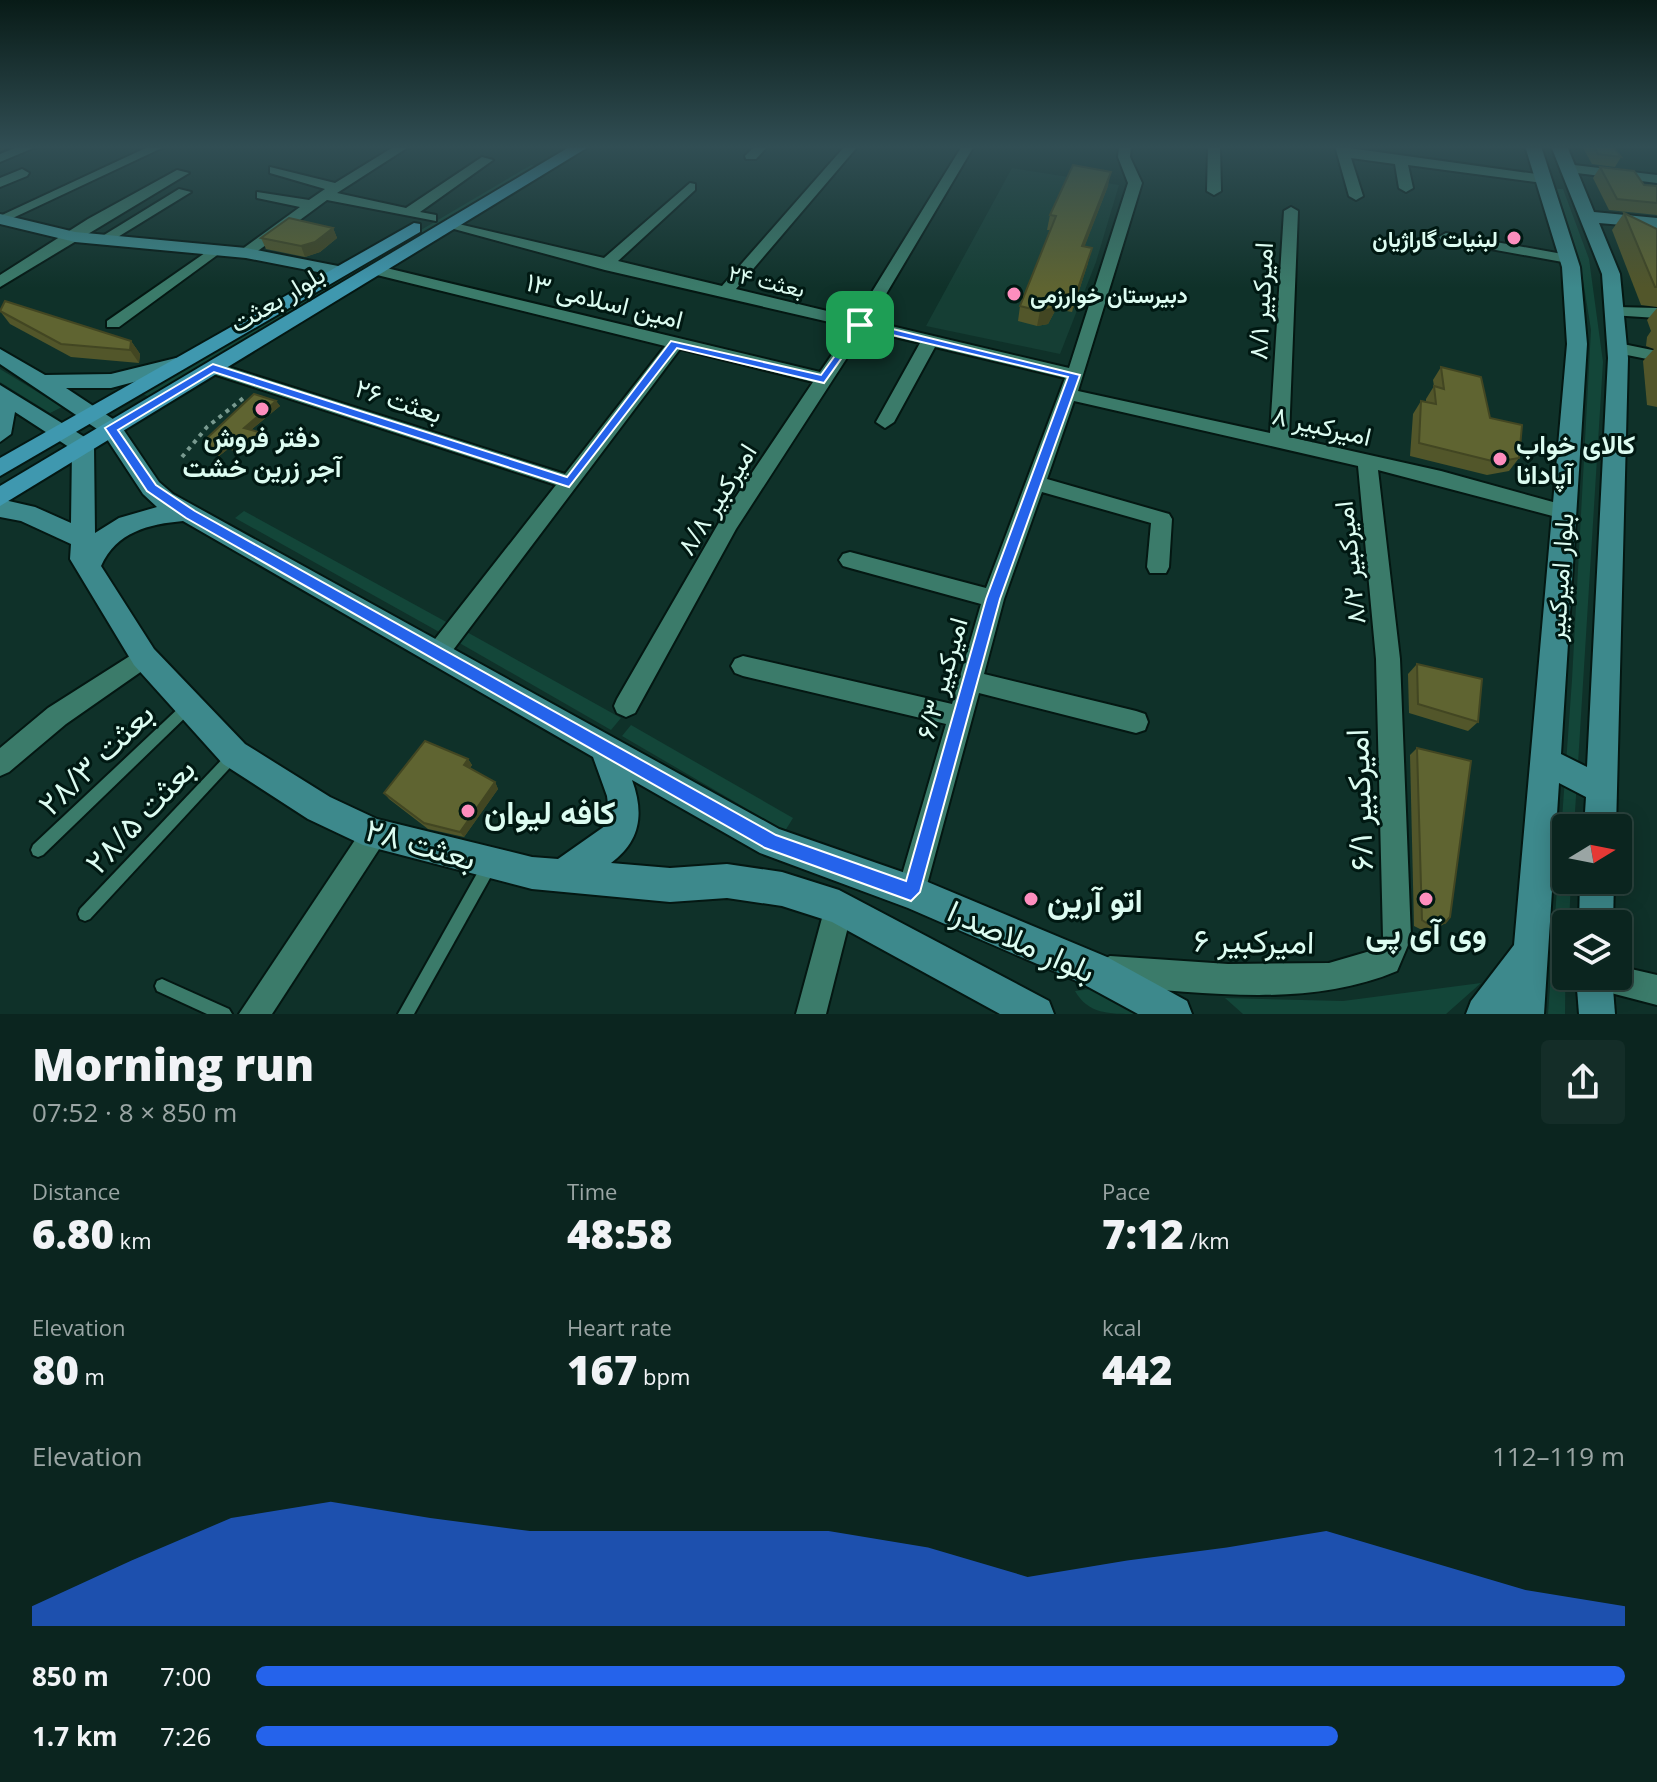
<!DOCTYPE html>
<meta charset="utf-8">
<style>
body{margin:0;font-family:"Open Sans",Vazirmatn,sans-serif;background:#142d28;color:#f1f3f6;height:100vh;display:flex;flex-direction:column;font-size:30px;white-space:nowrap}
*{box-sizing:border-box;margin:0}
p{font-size:26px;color:#9aa5a4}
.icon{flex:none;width:44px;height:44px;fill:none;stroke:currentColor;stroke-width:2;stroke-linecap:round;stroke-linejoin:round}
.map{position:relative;height:1014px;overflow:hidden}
.drawer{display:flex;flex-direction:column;background:#0b251f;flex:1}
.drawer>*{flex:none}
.needle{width:52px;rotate:80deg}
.buttons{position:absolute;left:1552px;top:814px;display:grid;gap:16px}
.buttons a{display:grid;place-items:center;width:80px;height:80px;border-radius:8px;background:#0b251f;box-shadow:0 4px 20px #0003,0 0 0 2px #2b423d;font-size:40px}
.pin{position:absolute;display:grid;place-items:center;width:68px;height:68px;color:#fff;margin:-34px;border-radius:16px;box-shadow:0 4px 12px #0006}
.round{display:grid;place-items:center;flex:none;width:84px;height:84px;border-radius:8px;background:#142d28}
.head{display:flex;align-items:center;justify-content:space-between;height:136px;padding:0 32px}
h1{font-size:44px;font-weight:800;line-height:60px}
.figures{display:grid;grid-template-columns:repeat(3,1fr);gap:12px;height:136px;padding:8px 32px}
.figures div{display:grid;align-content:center}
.figures b{font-size:40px;font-weight:800}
.figures small{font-size:22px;font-weight:400}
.figures p{font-size:22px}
.chart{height:224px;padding:16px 32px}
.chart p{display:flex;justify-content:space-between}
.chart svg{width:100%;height:144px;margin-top:8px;fill:#2563eb;opacity:.7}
ul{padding:0 32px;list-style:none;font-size:26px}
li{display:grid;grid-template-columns:128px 96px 1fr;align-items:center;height:60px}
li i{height:20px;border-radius:10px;background:#2563eb}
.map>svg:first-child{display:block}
.built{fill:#153e34}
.green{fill:#134639}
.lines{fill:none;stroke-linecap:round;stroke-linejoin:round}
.lane-casing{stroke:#041712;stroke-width:4}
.street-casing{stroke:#041712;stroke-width:4}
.secondary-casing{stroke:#041712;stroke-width:4}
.primary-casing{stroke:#041712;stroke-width:4}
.path{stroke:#799a90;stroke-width:4;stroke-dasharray:4 5;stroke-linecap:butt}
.lane{fill:#3b7b6a;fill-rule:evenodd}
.street{fill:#3b7b6a;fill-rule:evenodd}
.secondary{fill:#3d898c;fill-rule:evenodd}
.primary{fill:#3f98af;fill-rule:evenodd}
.wall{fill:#52562a}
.shaded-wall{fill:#424622}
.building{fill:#5f6431;stroke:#424622;stroke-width:2}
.route{fill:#2563eb;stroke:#fff;stroke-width:2;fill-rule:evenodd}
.poi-dot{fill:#fd8ebe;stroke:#001812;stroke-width:3}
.labels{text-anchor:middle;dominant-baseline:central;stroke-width:6;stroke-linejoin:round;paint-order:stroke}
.far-poi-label{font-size:22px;font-weight:bold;fill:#dcfcf1;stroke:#001812;text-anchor:end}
.far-street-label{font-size:22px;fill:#dcfcf1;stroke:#001812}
.street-label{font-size:26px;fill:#dcfcf1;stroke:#001812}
.poi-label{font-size:26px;font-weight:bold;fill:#dcfcf1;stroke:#001812}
.near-street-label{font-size:32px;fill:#dcfcf1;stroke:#001812}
.near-poi-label{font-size:32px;font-weight:bold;fill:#dcfcf1;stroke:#001812;text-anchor:start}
</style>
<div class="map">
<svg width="1657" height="1014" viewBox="0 0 1657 1014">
<rect width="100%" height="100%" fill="#0f3129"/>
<path class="built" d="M1012,168l107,17 -23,77 -36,92 -134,-28z"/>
<g class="green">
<path d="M531,165l8,2 -390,230 -6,-3z"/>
<path d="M1557,189h6l26,70 14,103 -29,466h-8v52h5l-2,44h-3l-1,90h-17l24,-334 19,-350 -11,-69z"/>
<path d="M0,369l62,38 -12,6 -50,-31z"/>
<path d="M244,511l206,113 -9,9 -206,-115z"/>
<path d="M465,631l156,87 -10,12 -155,-89z"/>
<path d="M631,725l162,93 -8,13 -163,-95z"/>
<path d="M1481,983l-35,31h-203l-18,-16 118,3z"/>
<path d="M1092,989l44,25c-27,0 -48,0 -61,-23z"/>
</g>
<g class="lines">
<g class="lane-casing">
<g id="lane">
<path d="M187,703l4,1 2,4 -2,4 -148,143 -5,2 -5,-2 -2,-5 2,-5 150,-141z"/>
<path d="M234,749l4,2 2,4 -2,4 -148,160 -5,2 -5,-2 -2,-5 2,-5 150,-158z"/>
<path d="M489,859l5,2 2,5 -2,5 -80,143h-16l86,-153z"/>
<path d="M162,979l67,30 3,5h-25l-50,-23 -2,-5 2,-5z"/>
</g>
</g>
<g class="street-casing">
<g id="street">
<path d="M20,146h18l-38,16v-8z"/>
<path d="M150,146h16l-166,78v-8z"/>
<path d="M395,146h15l-73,47 69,15 76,-51 11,3 -73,52 16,3v6l-109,-21 -76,56h-10v-6l59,-43 -43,-9v-6l52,8 16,-11 -55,-16v-6l65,16z"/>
<path d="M755,146h13l-12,13h-10l-1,-3z"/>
<path d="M845,146h13l-122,143 120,29 106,-172h12l-104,175 199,47 59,-185 -10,-26 1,-11h12l-1,11 12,26 -64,208 192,42 14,-222 7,-4 7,4 -9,226 152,34 130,36 3,5 -10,7 -186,-49 22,189 11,279 -14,33c-90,38 -192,21 -287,15l-10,-5 -5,-10 5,-10 10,-5 118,8 101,-1 48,-14 6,-12 -7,-278 -18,-193 -284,-65 -27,78 122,35 3,5 -3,48 -3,6h-16l-3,-6 4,-44 -109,-31 -38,107 -20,75 152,37 9,3 3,8 -3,8 -9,3 -157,-40 -54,199 -4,10 -10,4 -10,-4 -4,-10 49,-168 -203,-48 -8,-3 -4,-7 4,-7 8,-3 209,48 29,-100 -131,-36 -7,-2 -4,-6 4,-6 7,-2 136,36 79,-210 -130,-31 -41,75 -9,6 -9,-6 44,-79 -55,-13 -129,199 -101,184 -9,4 -9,-4 -3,-7 3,-7 104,-180 92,-137 -133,-33 -236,313 -8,3 -8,-3 -4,-7 4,-7 128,-163 -349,-113 -3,-4 9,-5 6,1 346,110 100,-128 -296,-73v-6l5,-2 446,107 31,-45 -246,-57 -162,-44 7,-4 154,36 86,-75 5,1v6l-77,71 104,25z"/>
<path d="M1208,146h12l1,45 -7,4 -7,-4z"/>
<path d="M1335,146l208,29 7,4 -7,4 -135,-18 5,23 -7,4 -7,-4 -4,-24 -44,-6 12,38 -7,4 -7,-4z"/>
<path d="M1566,164l91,11v8l-96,-12v-6z"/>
<path d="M22,169l7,4 -2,3 -27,11v-9z"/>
<path d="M177,170l12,3 -189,114v-12l88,-56z"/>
<path d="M179,189l12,3 -83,51 -12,-3z"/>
<path d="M1446,233l122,22 7,4 -7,4 -127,-23 -2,-3z"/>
<path d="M215,246l7,4 -2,3 -101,74h-12v-6z"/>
<path d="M1617,307l40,1v10l-46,-3 -2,-3z"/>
<path d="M1618,343l39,8v10l-45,-9v-8z"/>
<path d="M144,647l8,3 4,7 -4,7 -86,60 -57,48 -9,4v-28l48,-40z"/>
<path d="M374,821l9,4 4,9 -4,9 -111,171h-33l126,-189z"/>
<path d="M839,893l10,4 4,10 -27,107h-30l29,-107 4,-10z"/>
<path d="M1618,966l39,9v30l-73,-19 -5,-10h39z"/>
</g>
</g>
<g class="secondary-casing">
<g id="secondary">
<path d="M1525,146h16l39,121 7,77 -26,410 26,13 21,-409 -6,-84 -51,-128h16l27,66 63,6v10l-58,-5 21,51 8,84 -12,470h-32l2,-31 -27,-14 -15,231h-78l5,-13 43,-56 53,-601 -5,-77z"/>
<path d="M0,214l75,18 171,16 92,18 9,5 -9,5 -92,-18 -171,-16 -75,-18z"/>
<path d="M0,349l45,26 66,-1 65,-16 7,1 3,5 -3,5 -72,19h-45l53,35 40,59 14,12 606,335 132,46 196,82 80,44 5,13h-54l-57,-31 -173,-75 -148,-55 -128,-73c12,33 9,61 -21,83l59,5 57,-4 55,8 57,18 210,111 5,13h-54l-168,-92 -50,-16 -55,-8 -57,4 -138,-13 -169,-44 -55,-26 -85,-55 -89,-99 -64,-106 1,-15 -50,-23 -21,-4v-18l35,8 36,16 1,-74 -57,-37 -4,22 -11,8v-57l91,56 3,5 1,87 24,-15 38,-11 -14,-13 -40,-61 -103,-69zM183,521l410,236 14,39 2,16 -4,14 -47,33 -26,-2 -155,-38 -47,-22 -85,-53 -91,-95 -53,-83c15,-34 48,-42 82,-45z"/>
<path d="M1580,880h34l-1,44h-34z"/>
<path d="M1576,976h36l3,38h-36z"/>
</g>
</g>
<g class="primary-casing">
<g id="primary">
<path d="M571,146h19l-590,360v-20z"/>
<path d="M414,223l6,1v8l-420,244v-18z"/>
</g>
</g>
<path class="path" d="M182,457l25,-30 39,-31"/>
<use href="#lane" class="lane"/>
<use href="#street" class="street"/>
<use href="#secondary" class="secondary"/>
<use href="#primary" class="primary"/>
</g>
<g class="wall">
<path d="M1582,146h31l8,11 -6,10 -23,-3z"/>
<path d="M1600,167l44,18 13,1v29l-48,-5 -16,-32z"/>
<path d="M1108,186l-24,61 4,16 -16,49 -16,-3 -8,15 -11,2 -19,-5 2,-15 31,-76h-4l3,-15z"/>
<path d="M1624,213l33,16v78l-16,-2 -29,-75z"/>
<path d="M333,228l4,10 -17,14 -15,5 -39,-8 -5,-11z"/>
<path d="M1657,308v99l-10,-2 -4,-44 11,-12 -8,-3 1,-9 4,-6 -4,-11z"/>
<path d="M0,311l131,30 9,13 -1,9 -68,-6 -61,-33z"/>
<path d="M1441,367l49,51 29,40 -10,13 -22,4 -77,-19 3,-42 8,-13 5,1v-3l8,-13 -1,-6z"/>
<path d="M276,401l4,5 -29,24 14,9 -19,16 -18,-6 -9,7 -14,-16z"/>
<path d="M1417,664l61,58 -10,9 -59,-18 -1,-39z"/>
<path d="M1417,748l28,175 -8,6h-17l-6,-3 -4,-171z"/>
<path d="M468,759l4,6 -2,3 25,14 3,7 -34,48 -36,-8 -39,-30 -5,-6z"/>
</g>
<g class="shaded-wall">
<path d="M0,146h16l-15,4z"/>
<path d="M1111,172l-3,14 -29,75 3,-15z"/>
<path d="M333,228l4,10 -17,14 -15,5 -4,-11z"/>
<path d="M1092,248l-4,15 -16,49 3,-15z"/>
<path d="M1060,293l-4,16 -8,15 -11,2 3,-15z"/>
<path d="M131,341l9,13 -1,9 -9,-13z"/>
<path d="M276,401l4,5 -33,27 -3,-5z"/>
<path d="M262,433l3,6 -19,16 -4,-6z"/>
<path d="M224,443l4,6 -9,7 -4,-5z"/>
<path d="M468,759l4,6 -4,6 -4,-6z"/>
<path d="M495,782l3,7 -34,48 -4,-5z"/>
</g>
<g class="building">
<path d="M1594,146h19l8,11 -23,-3z"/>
<path d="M1073,165l38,7 -29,74 10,2 -17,49 -15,-4 -9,16 -11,2 -20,-5 36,-90 -6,-1z"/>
<path d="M1600,167l34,4 10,14 13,1v17l-40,-4z"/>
<path d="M1624,213l33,16v58h-2z"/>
<path d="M289,218l44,10 -18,14 -14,4 -40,-8z"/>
<path d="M5,301l126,40 -1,9 -69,-6 -61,-33z"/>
<path d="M1441,367l40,10 9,41 32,7 -3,33 -23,4 -77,-19 2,-42 15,3 -2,-18 10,3z"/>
<path d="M254,394l22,7 -32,27 18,5 -20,16 -18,-6 -9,8 -10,-11z"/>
<path d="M1417,664l65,15 -4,43 -60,-18z"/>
<path d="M425,741l43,18 -4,6 31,17 -35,50 -36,-9 -40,-30z"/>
<path d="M1417,748l54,13 -21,156 -5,6 -17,1 -6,-4z"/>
</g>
<linearGradient id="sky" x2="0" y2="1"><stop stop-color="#081b17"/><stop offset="0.51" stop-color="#314e54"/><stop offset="1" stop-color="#314e54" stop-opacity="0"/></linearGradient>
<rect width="1657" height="288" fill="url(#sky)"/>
<path class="route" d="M860,321l220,54 -80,224 -80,293 -9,9 -146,-53 -579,-330 -39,-27 -42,-63 108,-64 354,113 104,-136 150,34zM863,328l205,49 -82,222 -80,282 -130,-46 -581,-324 -39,-26 -38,-55 96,-58 355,115 108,-139 147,35z"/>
<g class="poi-dot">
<circle cx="1514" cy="238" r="8"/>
<circle cx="1014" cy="294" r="8"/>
<circle cx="262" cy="409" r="8"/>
<circle cx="1500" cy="459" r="8"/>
<circle cx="468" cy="811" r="8"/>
<circle cx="1031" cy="899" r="8"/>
<circle cx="1426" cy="899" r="8"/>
</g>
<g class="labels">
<g class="far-poi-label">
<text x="1498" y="238">لبنیات گاراژیان</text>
<text x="1030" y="294" text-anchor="start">دبیرستان خوارزمی</text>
</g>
<g class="far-street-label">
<text transform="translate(767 280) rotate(13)">بعثت ۲۴</text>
</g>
<g class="street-label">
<text transform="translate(277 298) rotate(-31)">بلوار بعثت</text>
<text transform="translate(605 300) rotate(14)">امین اسلامی ۱۳</text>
<text transform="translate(1260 301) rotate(-87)">امیرکبیر ۸/۱</text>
<text transform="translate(399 400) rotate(18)">بعثت ۲۶</text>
<text transform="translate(1322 425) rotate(13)">امیرکبیر ۸</text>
<text transform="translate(716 499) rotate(-58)">امیرکبیر ۸/۸</text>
<text transform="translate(1349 563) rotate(-96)">امیرکبیر ۸/۲</text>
<text transform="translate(1559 577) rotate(-86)">بلوار امیرکبیر</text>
<text transform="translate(941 678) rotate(-74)">امیرکبیر ۶/۳</text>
</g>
<g class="poi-label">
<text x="262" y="437">دفتر فروش<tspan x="262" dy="30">آجر زرین خشت</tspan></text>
<text x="1516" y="444" text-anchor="start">کالای خواب<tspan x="1516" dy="30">آپادانا</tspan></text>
</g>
<g class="near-street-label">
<text transform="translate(95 758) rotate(-44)">بعثت ۲۸/۳</text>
<text transform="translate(1358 800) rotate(-92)">امیرکبیر ۶/۱</text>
<text transform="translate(139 815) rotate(-47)">بعثت ۲۸/۵</text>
<text transform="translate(421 843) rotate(16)">بعثت ۲۸</text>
<text transform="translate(1022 940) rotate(24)">بلوار ملاصدرا</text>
<text transform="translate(1254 940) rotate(1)">امیرکبیر ۶</text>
</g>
<g class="near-poi-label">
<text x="484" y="811">کافه لیوان</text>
<text x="1047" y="899">اتو آرین</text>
<text x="1426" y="931" text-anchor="middle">وی آی پی</text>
</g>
</g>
</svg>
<div class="buttons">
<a><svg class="needle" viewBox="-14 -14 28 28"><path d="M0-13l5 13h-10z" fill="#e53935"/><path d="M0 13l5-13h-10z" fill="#9aa5a4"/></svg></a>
<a><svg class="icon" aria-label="layers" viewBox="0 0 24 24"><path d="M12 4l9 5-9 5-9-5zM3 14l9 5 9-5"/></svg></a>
</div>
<div class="pin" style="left:860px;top:325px;background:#1e9e55"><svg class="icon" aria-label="arrive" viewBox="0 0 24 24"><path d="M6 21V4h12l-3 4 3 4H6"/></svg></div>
</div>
<section class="drawer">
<div class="head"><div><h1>Morning run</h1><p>07:52 · 8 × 850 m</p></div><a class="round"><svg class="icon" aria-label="share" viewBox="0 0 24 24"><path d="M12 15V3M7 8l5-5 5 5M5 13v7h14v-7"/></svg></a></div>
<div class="figures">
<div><p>Distance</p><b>6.80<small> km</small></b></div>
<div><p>Time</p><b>48:58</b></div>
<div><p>Pace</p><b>7:12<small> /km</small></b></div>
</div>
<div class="figures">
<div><p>Elevation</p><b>80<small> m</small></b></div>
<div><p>Heart rate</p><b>167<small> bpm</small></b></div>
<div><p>kcal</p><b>442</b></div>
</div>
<div class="chart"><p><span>Elevation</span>112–119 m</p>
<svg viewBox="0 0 160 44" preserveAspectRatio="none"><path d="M0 44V38L10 24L20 11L30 6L40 11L50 15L60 15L70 15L80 15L90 20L100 29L110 24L120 20L130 15L140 24L150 33L160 38V44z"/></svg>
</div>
<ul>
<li><b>850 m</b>7:00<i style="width:100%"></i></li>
<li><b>1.7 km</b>7:26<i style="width:79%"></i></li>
</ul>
</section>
